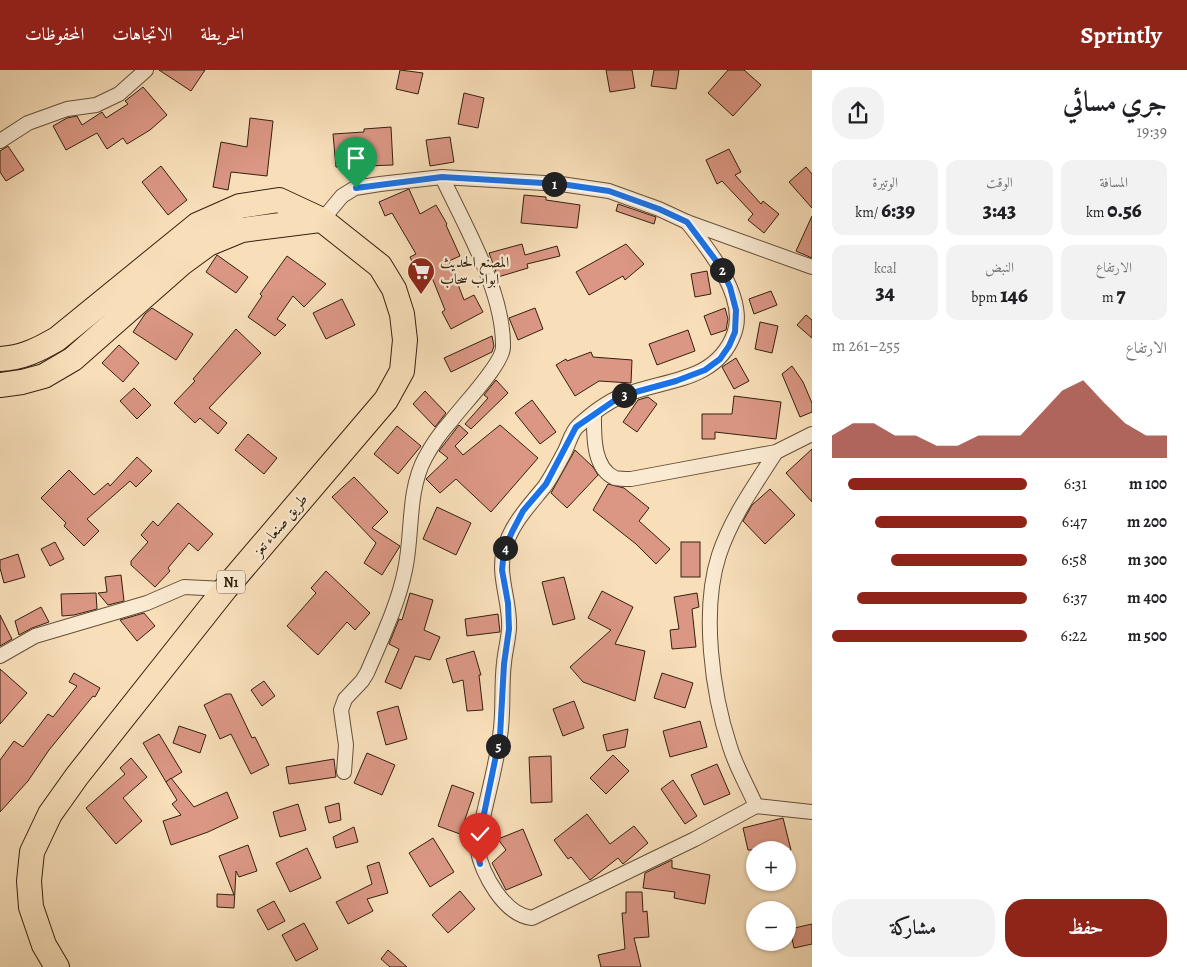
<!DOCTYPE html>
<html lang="ar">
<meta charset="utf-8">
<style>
body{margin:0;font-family:Alegreya,Amiri,serif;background:#f2f2f2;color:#202124;direction:rtl;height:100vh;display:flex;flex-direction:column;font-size:19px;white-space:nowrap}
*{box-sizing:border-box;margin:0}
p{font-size:16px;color:#757577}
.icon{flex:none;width:28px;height:28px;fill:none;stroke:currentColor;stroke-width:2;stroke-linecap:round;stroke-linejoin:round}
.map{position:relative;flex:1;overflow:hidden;direction:ltr}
.panel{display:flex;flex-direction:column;background:#fff;width:375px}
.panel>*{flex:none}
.tools{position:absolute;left:746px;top:771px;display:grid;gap:10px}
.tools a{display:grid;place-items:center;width:50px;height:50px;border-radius:50%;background:#fff;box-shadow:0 1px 4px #0004;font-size:25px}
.pin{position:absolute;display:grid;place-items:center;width:42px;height:42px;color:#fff;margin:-51px -21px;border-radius:50% 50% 50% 0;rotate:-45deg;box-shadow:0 0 5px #0007}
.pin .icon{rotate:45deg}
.km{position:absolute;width:25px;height:25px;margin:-12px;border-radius:50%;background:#222;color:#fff;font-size:14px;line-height:25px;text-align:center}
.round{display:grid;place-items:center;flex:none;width:52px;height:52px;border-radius:20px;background:#f2f2f2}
.head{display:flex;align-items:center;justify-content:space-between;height:85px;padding:0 20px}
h1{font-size:28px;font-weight:800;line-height:38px}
.figures{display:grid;grid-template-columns:repeat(3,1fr);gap:8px;height:85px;padding:5px 20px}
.figures div{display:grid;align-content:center;border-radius:12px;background:#f2f2f2;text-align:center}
.figures b{font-size:21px;font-weight:800}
.figures small{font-size:14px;font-weight:400}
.figures p{font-size:14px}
.chart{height:140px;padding:10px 20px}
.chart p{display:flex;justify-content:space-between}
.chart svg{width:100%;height:90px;margin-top:5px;fill:#8f2418;opacity:.7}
.button{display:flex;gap:10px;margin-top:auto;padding:10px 20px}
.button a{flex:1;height:58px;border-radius:20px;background:#8f2418;color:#fff;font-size:20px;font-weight:800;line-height:58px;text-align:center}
.button a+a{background:#f2f2f2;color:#202124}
ul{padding:0 20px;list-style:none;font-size:16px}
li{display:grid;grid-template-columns:80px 60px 1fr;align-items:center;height:38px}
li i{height:12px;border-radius:6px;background:#8f2418}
header{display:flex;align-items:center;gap:30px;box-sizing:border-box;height:70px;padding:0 25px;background:#8f2418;color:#fff}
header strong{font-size:24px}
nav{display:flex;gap:28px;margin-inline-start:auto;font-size:18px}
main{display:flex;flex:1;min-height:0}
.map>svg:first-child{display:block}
.building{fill:#db9784;stroke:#34210e}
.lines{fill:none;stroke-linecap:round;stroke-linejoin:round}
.street-casing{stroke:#655039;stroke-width:16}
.highway-casing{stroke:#34210e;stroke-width:26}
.street{stroke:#faead2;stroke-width:14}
.highway{stroke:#f8dfba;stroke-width:24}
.route-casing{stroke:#fff;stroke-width:10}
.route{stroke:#1a73e8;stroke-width:6}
.labels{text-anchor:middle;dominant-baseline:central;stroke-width:4.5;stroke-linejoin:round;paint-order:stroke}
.shield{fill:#faead2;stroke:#6f5d49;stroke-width:1}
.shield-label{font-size:14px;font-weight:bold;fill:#34210e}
.poi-label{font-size:15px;fill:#34210e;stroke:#faead2;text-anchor:start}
.street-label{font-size:15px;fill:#34210e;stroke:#faead2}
</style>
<header>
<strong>Sprintly</strong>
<nav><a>الخريطة</a><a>الاتجاهات</a><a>المحفوظات</a></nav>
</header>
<main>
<section class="panel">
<div class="head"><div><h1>جري مسائي</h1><p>19:39</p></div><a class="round"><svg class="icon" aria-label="share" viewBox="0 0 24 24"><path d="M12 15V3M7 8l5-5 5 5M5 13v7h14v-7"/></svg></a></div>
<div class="figures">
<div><p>المسافة</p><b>0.56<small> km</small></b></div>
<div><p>الوقت</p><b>3:43</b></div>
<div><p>الوتيرة</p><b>6:39<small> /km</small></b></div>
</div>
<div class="figures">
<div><p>الارتفاع</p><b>7<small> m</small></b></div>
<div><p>النبض</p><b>146<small> bpm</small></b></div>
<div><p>kcal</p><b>34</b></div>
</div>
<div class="chart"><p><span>الارتفاع</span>255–261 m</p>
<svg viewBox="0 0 160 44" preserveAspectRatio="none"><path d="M0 44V33L10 27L20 27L30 33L40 33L50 38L60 38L70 33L80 33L90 33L100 22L110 11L120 6L130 17L140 27L150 33L160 33V44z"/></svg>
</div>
<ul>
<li><b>100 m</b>6:31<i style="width:92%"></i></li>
<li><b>200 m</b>6:47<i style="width:78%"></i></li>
<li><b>300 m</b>6:58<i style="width:70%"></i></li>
<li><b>400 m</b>6:37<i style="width:87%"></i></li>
<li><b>500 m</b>6:22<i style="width:100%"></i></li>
</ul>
<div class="button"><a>حفظ</a><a>مشاركة</a></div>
</section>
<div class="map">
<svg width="812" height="897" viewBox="0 0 812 897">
<rect width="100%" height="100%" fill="#f8dfba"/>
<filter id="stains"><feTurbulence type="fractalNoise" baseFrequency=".004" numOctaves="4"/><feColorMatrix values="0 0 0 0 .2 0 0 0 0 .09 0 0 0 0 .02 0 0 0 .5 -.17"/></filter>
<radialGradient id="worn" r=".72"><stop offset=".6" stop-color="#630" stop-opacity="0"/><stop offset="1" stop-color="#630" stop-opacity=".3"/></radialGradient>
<g class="building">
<path d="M159,0h46l-14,21z"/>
<path d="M400,0l23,3 -5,21 -22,-5z"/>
<path d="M606,0h26l3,18 -25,4z"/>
<path d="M654,0h25l-3,19 -25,-3z"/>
<path d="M728,0h16l17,15 -28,31 -25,-23z"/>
<path d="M143,17l24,28 -17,15 -23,14 -4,-6 -16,11 -10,-16 -31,17 -13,-24 14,-8 10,-2 5,9 20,-13 4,6 22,-14 -3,-3z"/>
<path d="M464,23l20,5 -6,30 -20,-4z"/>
<path d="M250,48l23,3 -6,55 -36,-4 -3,18 -15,-3 8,-45 26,5z"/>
<path d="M391,57l2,38 -57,2 -3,-33 31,-2v-3z"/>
<path d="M450,67l4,25 -24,4 -4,-26z"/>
<path d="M8,76l16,24 -18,11 -6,-9v-21z"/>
<path d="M729,79l12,23 -6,3 26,29 2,-3 16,13 -15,19 -16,-13 5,-6 -31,-33 -5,3 -11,-24z"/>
<path d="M161,96l26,34 -19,15 -26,-33z"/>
<path d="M806,97l6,7v34l-23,-26z"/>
<path d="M409,119l11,25 16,-9 11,19 -1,1 14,31 -11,5 15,39 10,-5 9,17 -32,17 -9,-17 3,-2 -16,-40 -11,5 -8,-18 6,-3 -24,-41 -7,3 -6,-14z"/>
<path d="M524,125l22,2v3l34,5 -3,23 -56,-5z"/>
<path d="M618,134l38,13 -2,7 -38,-13z"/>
<path d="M812,146v42l-16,-7z"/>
<path d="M522,174l3,11 32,-9 3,10 -33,8 1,4 -30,9 -9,-24z"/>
<path d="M626,174l18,20 -19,16 -2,-4 -34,19 -13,-23z"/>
<path d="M217,185l31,22 -12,16 -30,-21z"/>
<path d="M287,186l39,28 -22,23 -11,-11 -16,23 9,6 -11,11 -27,-19 14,-21 -2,-2z"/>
<path d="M707,201l4,23 -16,3 -4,-23z"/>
<path d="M771,221l6,14 -23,9 -5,-15z"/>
<path d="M342,229l13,26 -29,14 -13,-26z"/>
<path d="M152,238l41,26 -17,26 -43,-28 12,-18z"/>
<path d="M535,238l8,21 -25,11 -9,-22z"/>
<path d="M725,238l3,11 -2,11 -15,5 -7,-19z"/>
<path d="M806,245l6,5v18l-15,-13z"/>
<path d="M760,252l18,4 -6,27 -17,-4z"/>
<path d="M236,259l25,24 -52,55 18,15 -9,11 -18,-16 -5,5 -21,-20 21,-22 -2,-2z"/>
<path d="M688,260l7,21 -38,14 -8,-21z"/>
<path d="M492,266l2,10 -2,6 -41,20 -7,-14z"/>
<path d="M119,275l20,18 -16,19 -21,-19z"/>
<path d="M591,282l2,5 39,3 -1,23 -32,-2 -24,15 -19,-31 10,-6 1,2z"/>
<path d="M736,288l13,23 -15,8 -12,-22z"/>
<path d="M792,296l11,16 9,21v9l-12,5 -18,-43z"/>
<path d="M496,310l12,13 -37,36 -6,-5 23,-26 -4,-3z"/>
<path d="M134,318l17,17 -14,14 -17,-18z"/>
<path d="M425,321l21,22 -11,14 -22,-23z"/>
<path d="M734,326l47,6 -5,37 -61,-7v7h-13v-25h30z"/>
<path d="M648,327l9,7 -20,28 -14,-10 15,-22z"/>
<path d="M532,330l24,32 -16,12 -25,-31z"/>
<path d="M459,355l9,8 -13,13 8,9 37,-30 38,33 -47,54 -35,-33 -16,14 -14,-14 22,-21 -9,-7z"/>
<path d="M397,356l24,20 -23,28 -24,-20z"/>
<path d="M248,364l29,24 -13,16 -29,-24z"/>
<path d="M812,379v53l-26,-29z"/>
<path d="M575,380l18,17 5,8 -31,33 -16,-15z"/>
<path d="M137,387l15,14 -16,16 -6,-6 -43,38 12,12 -15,15 -20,-20 2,-3 -25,-25 28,-28 25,25 14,-12 2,3z"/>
<path d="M354,407l34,35 -16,16 28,18 -18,29 -18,-12 12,-20 -44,-46z"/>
<path d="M608,414l16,4 25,20 -10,13 31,28 -14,15 -20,-20 -43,-34z"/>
<path d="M770,419l25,26 -30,29 -22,-23 9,-16z"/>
<path d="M178,433l35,31 -15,17 -9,-8 -21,25 2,3 -15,16 -24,-22v-4l17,-19 -7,-7 12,-14 5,5z"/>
<path d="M437,437l34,16 -15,32 -33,-16z"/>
<path d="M55,472l9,17 -14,7 -9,-17z"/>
<rect x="681" y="472" width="19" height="35"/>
<path d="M18,484l7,23 -21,6 -4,-15v-8z"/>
<path d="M326,501l44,42 -15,17 -8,-8 -29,33 -31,-29 29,-33 -5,-5z"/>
<path d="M121,505l3,26 -16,4 -10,-12 9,-1 -2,-15z"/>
<path d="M564,507l11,42 -22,6 -11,-43z"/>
<path d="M602,521l31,16 -18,37 30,7 -10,50 -52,-19 -13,-15 41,-37 -23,-12z"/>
<path d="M96,523l1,16 -23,6 -12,1 -1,-22z"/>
<path d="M410,523l23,7 -9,30 16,7 -10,23 -15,-4 -14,33 -16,-7 14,-33 -10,-5 10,-25 3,1z"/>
<path d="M697,523l2,14 -7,2 4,38 -24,2 -2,-19 9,-1 -5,-32z"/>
<path d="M41,537l8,15 -17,6 -13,7 -4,-14z"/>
<path d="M144,543l11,13 -18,15 -17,-21z"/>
<path d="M498,544l2,18 -33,4 -2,-17z"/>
<path d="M0,545l12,24 -12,7z"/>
<path d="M474,581l7,24h-2l4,35 -16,1 -4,-31 -10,3 -7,-24z"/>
<path d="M0,599l27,24 -27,31z"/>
<path d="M74,603l26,15 -5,9 -2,-1 -44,54 -21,31 -28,31v-52l14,-19 9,6 25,-33 5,3 24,-31 -8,-4z"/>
<path d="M662,603l31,10 -8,25 -31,-10z"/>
<path d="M264,611l11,15 -13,10 -11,-16z"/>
<path d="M226,624h5l21,44 3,-1 14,28 -18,9 -20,-40 -11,5 -16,-34z"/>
<path d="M574,631l10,27 -21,8 -10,-27z"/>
<path d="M398,636l9,33 -21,6 -9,-33z"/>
<path d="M700,651l7,26 -37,10 -7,-26z"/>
<path d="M179,656l27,9 -6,18 -27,-10z"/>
<path d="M628,659l-3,18 -18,4 -4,-16z"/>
<path d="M159,664l23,38 -16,10 -23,-39z"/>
<path d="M367,683l28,12 -13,30 -28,-12z"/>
<path d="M613,685l16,16 -23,23 -16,-16z"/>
<path d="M551,686l1,46 -21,1 -2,-46z"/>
<path d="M131,688l16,19 -24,21 19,23 -26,23 -30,-36 39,-34 -5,-6z"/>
<path d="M334,689l2,18 -47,7 -3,-17z"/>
<path d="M717,694l13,30 -26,11 -13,-30z"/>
<path d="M171,708l23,29 33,-15 11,26 -30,14 -37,13 -8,-24 18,-6 -9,-11 5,-4 -11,-18z"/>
<path d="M673,710l24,36 -12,8 -24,-35z"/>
<path d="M452,715l22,8 -14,41 -22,-8z"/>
<path d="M339,733l2,17 -12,3 -4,-16z"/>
<path d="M298,734l8,26 -26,7 -7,-25z"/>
<path d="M587,744l23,30 24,-18 14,17 -25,21 -5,-6 -28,22 -19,-23 -3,2 -14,-19z"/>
<path d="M783,748l8,32h-43l-5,-22z"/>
<path d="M354,757l4,15 -22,6 -3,-11z"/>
<path d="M523,759l19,46 -36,15 -14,-27 14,-13 -8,-11z"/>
<path d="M433,768l21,34 -24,15 -21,-34z"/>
<path d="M248,775l9,26 -18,6 -3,-6 -2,37 -17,-1v-13l17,1 -15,-39z"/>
<path d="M307,778l14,30 -31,14 -14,-29z"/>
<path d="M672,790v8l38,7 -5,29 -31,-6 1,-6 -32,-4 2,-15z"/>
<path d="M379,792l9,31 -21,6 6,12 -25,13 -12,-22 36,-18 -5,-18z"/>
<path d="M460,821l15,18 -27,24 -16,-18z"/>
<path d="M626,822h16l1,20 4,-1 2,26 -15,1 7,29h-40l-3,-12 27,-6 -3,-36h4z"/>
<path d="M274,831l11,20 -17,9 -11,-20z"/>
<path d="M304,853l14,26 -22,12 -14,-26z"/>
<path d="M812,854v20l-18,4 -4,-19z"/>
<path d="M388,880l19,17h-17l-9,-8z"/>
</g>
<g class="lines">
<g class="street-casing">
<g id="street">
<path d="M0,71l28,-18 39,-14 29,-4 23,-11 27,-24"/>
<path d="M322,150l20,-24 13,-8 25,-4 62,-7 119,7 48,7 50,18 28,13 125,45"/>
<path d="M687,152c21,26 61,76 47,112 -18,49 -71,45 -112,62 -15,6 -32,19 -44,30 -7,6 -9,18 -14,27 -6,11 -12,23 -19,33 -16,20 -34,38 -41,64 -7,26 7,53 5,79 -1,12 -4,23 -5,34 -3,24 0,49 -4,73 -5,38 -17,74 -23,112 5,26 27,67 55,70l163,-79 61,-33 56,6"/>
<path d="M594,343c0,20 -2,55 21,65 4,1 11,1 16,1l145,-27 36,-18"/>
<path d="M0,586l35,-20 112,-33 37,-16 41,2"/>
<path d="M344,702l2,-27 -5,-35 4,-11 17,-18 5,-8c14,-33 31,-68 38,-103 8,-36 2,-78 20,-112 7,-13 16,-26 26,-37 11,-15 52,-57 52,-74 1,-55 -38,-121 -61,-170"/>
<path d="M756,736c-8,-19 -20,-39 -26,-59 -18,-54 -29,-137 -11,-192 12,-37 36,-70 57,-103"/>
</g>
</g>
<g class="highway-casing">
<g id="highway">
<path d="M0,289c22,-1 38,-9 57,-20l140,-114 43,-19 39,-6 43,20 58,46 14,23 8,25 3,26 -3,31 -16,29 -161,189 -148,187 -27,38 -18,38 -3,29 2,26 13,38 13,22"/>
<path d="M0,315l22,-3 22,-6 29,-17 109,-96 26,-19 34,-14 78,-10"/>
</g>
</g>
<use href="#street" class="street"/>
<use href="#highway" class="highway"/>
</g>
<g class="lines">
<g class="route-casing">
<path id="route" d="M356,118l86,-11 119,7 48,7 50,18 28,13 33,44 10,21 6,23 -1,22 -6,14 -9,13 -15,11 -29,11 -55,15 -45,31 -30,57 -23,27 -11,21 -8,18 -2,20 6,33 1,26 -5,35 -4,72 -23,112 3,16"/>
</g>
<use href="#route" class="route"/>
</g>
<defs>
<g id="supermarket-pin" transform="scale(1.4375)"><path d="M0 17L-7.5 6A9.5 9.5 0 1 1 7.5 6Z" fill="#8f2418" stroke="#faead2"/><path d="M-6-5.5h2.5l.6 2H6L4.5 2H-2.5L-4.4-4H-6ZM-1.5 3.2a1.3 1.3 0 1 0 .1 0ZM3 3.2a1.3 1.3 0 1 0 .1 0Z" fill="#fff"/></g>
</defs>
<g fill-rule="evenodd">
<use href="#supermarket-pin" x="421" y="201"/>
</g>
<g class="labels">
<rect class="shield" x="217" y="500.5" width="28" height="23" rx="4"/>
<g class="shield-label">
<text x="231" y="512">N1</text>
</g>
<g class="poi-label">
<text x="440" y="192">المصنع الحديث<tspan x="440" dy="17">ابواب سحاب</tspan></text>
</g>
<g class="street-label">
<text transform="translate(280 455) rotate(-50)">طريق صنعاء تعز</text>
</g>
</g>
<rect width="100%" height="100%" filter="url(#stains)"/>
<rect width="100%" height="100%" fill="url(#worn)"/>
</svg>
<div class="tools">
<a>+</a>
<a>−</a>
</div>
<div class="pin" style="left:356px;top:118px;background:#1e9e55"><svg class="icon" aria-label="arrive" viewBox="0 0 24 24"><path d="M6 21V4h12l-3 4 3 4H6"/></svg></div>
<div class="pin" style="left:480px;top:794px;background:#d93025"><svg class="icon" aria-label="check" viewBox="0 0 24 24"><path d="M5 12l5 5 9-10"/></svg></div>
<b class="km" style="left:554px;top:114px">1</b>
<b class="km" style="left:722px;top:200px">2</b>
<b class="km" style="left:624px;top:325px">3</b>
<b class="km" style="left:505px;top:478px">4</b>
<b class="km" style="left:498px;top:676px">5</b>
</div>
</main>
